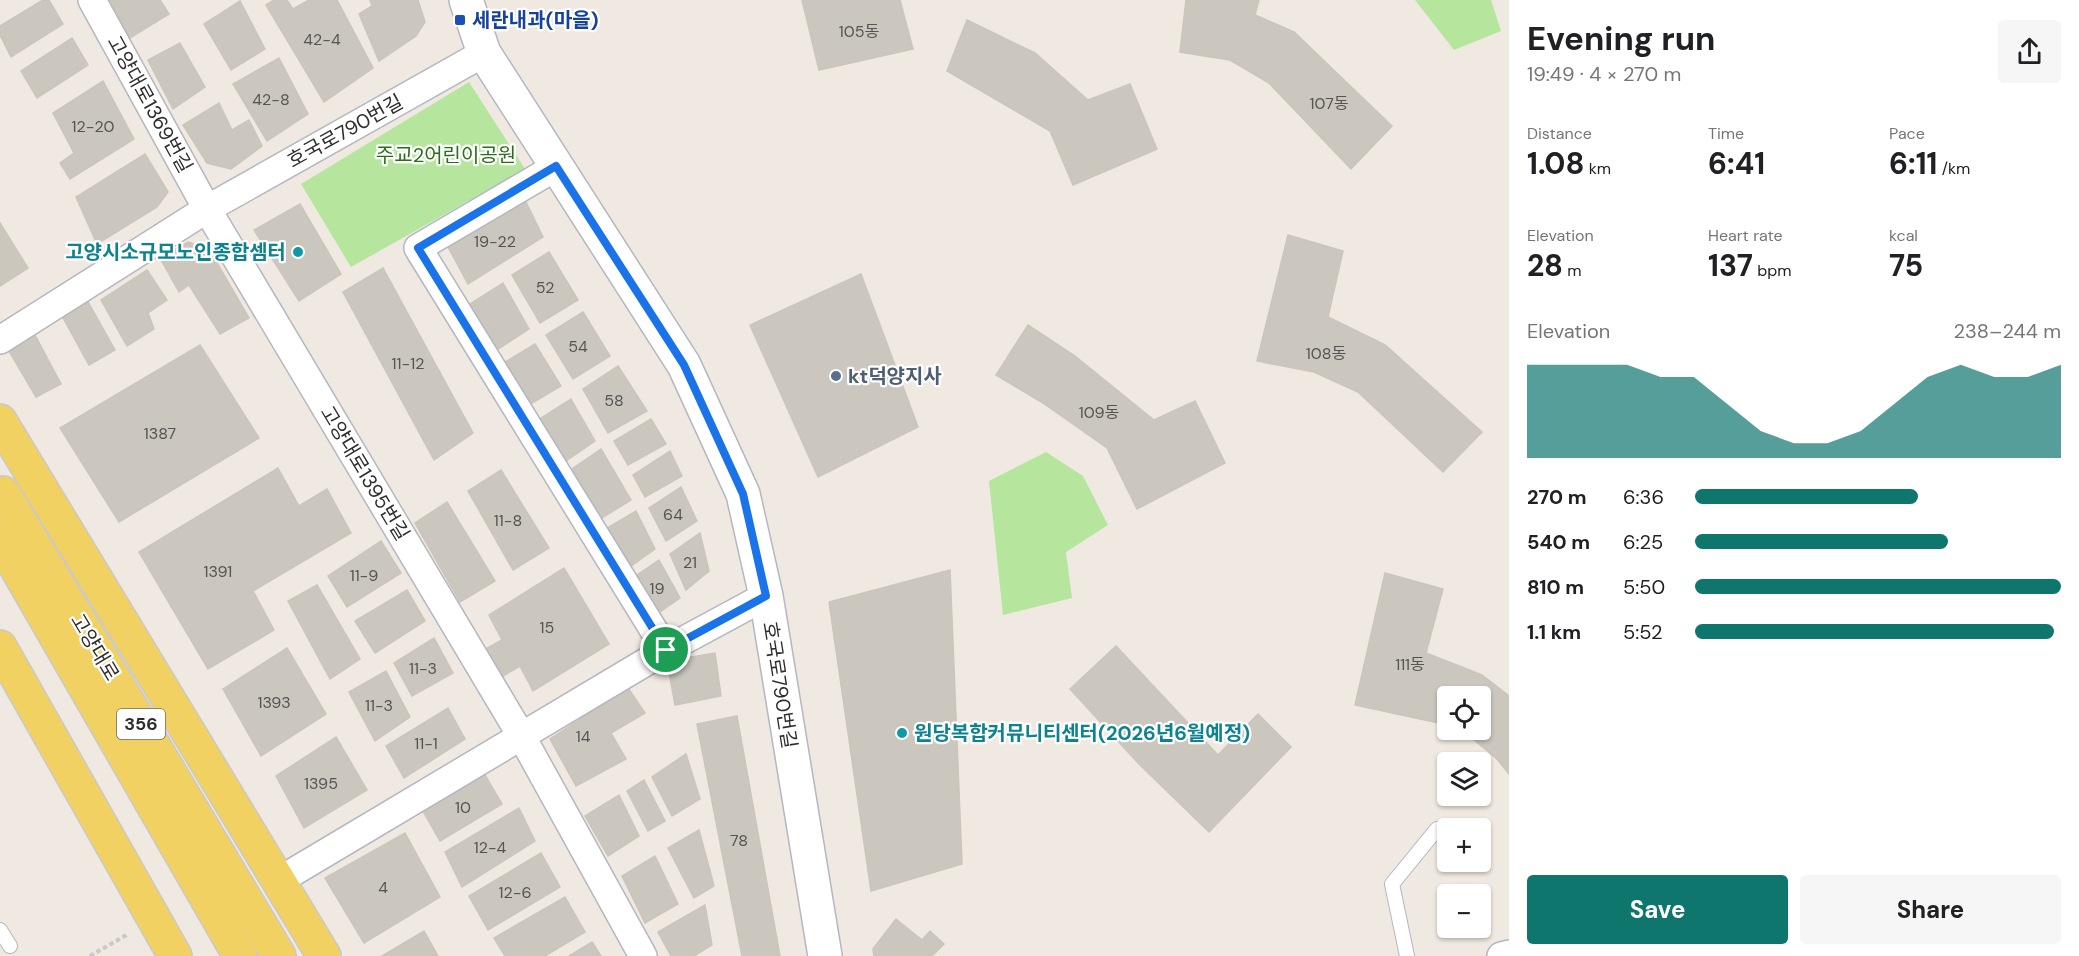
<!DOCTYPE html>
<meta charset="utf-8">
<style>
body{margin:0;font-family:"DM Sans","Noto Sans KR",sans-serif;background:#f6f6f6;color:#202124;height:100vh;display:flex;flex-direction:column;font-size:22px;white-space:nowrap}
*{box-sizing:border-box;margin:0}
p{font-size:20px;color:#757577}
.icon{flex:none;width:33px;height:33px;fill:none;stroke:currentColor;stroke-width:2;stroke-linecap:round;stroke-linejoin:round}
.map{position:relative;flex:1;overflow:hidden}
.details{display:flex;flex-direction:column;background:#fff;width:570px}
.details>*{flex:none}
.controls{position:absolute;left:1437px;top:686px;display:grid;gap:12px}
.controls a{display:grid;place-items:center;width:54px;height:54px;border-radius:6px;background:#fff;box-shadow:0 2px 4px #0004;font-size:30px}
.pin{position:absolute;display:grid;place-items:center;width:51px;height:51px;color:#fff;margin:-26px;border:3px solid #fff;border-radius:50%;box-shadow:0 2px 6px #0007}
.round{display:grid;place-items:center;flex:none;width:63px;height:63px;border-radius:6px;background:#f6f6f6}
.head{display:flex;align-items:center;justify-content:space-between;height:102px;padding:0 18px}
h1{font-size:33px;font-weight:700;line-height:45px}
.metrics{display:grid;grid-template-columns:repeat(3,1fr);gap:9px;height:102px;padding:6px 18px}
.metrics div{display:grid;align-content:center}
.metrics b{font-size:30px;font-weight:700}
.metrics small{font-size:16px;font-weight:400}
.metrics p{font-size:16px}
.chart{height:168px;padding:12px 18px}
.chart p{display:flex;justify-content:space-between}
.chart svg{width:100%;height:108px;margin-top:6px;fill:#0f766e;opacity:.7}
.cta{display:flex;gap:12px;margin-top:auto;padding:12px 18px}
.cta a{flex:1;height:69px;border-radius:6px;background:#0f766e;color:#fff;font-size:24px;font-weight:700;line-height:69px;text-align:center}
.cta a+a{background:#f6f6f6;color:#202124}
ul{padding:0 18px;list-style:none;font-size:20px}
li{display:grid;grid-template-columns:96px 72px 1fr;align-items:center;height:45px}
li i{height:15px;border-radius:8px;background:#0f766e}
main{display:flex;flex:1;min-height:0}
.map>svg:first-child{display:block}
.green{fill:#b6e59e}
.building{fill:#cbc7bf;stroke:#cbc5ba;stroke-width:1.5}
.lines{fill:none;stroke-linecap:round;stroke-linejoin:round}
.service-casing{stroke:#b4b7c1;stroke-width:16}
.minor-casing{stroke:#b4b7c1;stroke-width:30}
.tertiary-casing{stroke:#b4b7c1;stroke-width:36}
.primary-casing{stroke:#c9c9c9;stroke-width:36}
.path{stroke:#c9c9c9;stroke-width:4;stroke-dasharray:4.5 3;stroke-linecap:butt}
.service{stroke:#fff;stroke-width:14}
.minor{stroke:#fff;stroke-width:27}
.tertiary{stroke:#fff;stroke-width:33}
.primary{stroke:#f2d163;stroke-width:33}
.route-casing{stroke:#fff;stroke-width:12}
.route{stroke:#1a73e8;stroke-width:8}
.transit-dot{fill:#1a4fb4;stroke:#fff;stroke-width:2}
.culture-dot{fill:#0f9aa8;stroke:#fff;stroke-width:2}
.service-dot{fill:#5c6f8a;stroke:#fff;stroke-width:2}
.labels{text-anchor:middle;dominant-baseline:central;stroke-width:4.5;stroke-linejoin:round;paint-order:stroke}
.number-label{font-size:16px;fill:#555452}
.shield{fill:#fff;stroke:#6d6d6d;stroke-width:1.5}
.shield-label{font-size:18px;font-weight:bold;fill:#2e2e2e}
.transit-label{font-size:20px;font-weight:bold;fill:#164399;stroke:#fff;text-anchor:start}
.street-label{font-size:20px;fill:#2e2e2e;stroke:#fff}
.park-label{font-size:20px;fill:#2c6e1b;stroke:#fff}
.culture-label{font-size:20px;font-weight:bold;fill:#0d838f;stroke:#fff;text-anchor:end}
.service-label{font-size:20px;font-weight:bold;fill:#4e5e75;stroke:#fff;text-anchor:start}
</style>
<main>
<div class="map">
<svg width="1509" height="956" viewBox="0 0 1509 956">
<rect width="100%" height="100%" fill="#efe9e1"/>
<g class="green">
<path d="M1415,0h76l10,31 -47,19z"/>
<path d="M469,82l56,87 -174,98 -50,-83z"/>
<path d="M1046,452l37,24 25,49 -42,27 6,46 -69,17 -14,-134z"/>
</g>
<g class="building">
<path d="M43,0h6l14,24 -52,33 -11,-22v-9z"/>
<path d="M110,0h50l9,14 -39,24z"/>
<path d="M274,0h13l6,9 16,-9h28l36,68 -49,34 -58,-97z"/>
<path d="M370,0h48l7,22 -9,14 -37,25 -20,-47 13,-8z"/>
<path d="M802,0h98l13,49 -94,21z"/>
<path d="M1186,0h73l-4,15 39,17 98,94 -41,43 -82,-86 -39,-23 -50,-8z"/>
<path d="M240,1l25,48 -34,21 -27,-46z"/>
<path d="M967,20l68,33 53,47 42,-16 27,65 -84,36 -23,-54 -103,-60z"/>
<path d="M72,38l16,27 -51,33 -16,-27z"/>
<path d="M180,43l25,44 -32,22 -25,-49z"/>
<path d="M279,58l29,56 -41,27 -34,-57z"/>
<path d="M103,81l31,58 -64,40 -10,-16 14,-10 -21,-40z"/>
<path d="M219,103l13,27 17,-10 13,26 -31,23 -24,-6 -24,-38z"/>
<path d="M145,154l23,38 -11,15 -60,37 -21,-47z"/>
<path d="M524,198l19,39 -75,47 -21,-39z"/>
<path d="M300,204l41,70 -42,27 -45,-71z"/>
<path d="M0,223l28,45 -28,18z"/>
<path d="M1288,235l55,16 -15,66 57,28 97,87 -39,40 -85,-80 -44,-20 -57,-11z"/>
<path d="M188,242l21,7 40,69 -29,16 -31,-49 -10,7 -19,-34z"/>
<path d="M549,252l29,48 -38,23 -28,-48z"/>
<path d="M383,268l90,165 -39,27 -91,-168z"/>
<path d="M147,270l20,30 -19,13 6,16 -27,17 -26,-46z"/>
<path d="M861,274l57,153 -100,50 -68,-152z"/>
<path d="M503,283l26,46 -34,22 -28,-45z"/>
<path d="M87,300l28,50 -26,15 -27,-49z"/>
<path d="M583,312l27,44 -37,23 -27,-44z"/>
<path d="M1028,325l47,31 79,64 41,-19 30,62 -88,46 -30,-61 -64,-45 -47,-28z"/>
<path d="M35,335l26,49 -25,13 -27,-46z"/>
<path d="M535,344l26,42 -34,20 -25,-42z"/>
<path d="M200,345l59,93 -140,84 -59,-94z"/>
<path d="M618,366l29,45 -39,22 -25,-44z"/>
<path d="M571,399l24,42 -32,22 -25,-43z"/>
<path d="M651,419l15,25 -38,21 -14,-24z"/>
<path d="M601,449l30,51 -34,21 -28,-50z"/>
<path d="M670,451l12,25 -37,21 -12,-22z"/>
<path d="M278,468l21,38 28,-17 24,44 -98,58 21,39 -66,39 -69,-117z"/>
<path d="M501,470l48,78 -36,22 -45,-79z"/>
<path d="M681,487l16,34 -31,20 -17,-33z"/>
<path d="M447,502l48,79 -35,21 -45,-79z"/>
<path d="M636,511l19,38 -28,20 -23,-39z"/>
<path d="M700,533l9,38 -23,19 -16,-36z"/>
<path d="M381,541l20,32 -54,34 -19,-31z"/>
<path d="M659,560l21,38 -26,18 -20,-39z"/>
<path d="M564,568l45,76 -76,47 -13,-25 -20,12 -16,-28 18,-10 -13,-25z"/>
<path d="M950,570l12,294 -91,27 -42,-289z"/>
<path d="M1385,573l58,16 -17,64 56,22 27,21v78l-12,-15 -36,-30h19v-33h-32v29l-93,-20z"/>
<path d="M317,585l43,74 -30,20 -42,-78z"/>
<path d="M407,590l18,31 -50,32 -20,-32z"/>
<path d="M434,638l19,35 -41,23 -18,-33z"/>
<path d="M1116,646l102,109 40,-41 33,33 -82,85 -70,-68 -69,-75z"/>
<path d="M287,648l39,66 -65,42 -38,-67z"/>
<path d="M715,653l6,43 -46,9 -8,-44z"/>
<path d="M386,671l24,46 -35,24 -26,-49z"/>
<path d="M628,688l17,25 -34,20 15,26 -50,27 -26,-47z"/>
<path d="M448,708l17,31 -61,39 -18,-32z"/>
<path d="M737,716l43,240h-38l-45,-232z"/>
<path d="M336,737l31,53 -63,38 -28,-52z"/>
<path d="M686,754l14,45 -28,17 -20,-39z"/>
<path d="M485,775l17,29 -62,37 -17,-30z"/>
<path d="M644,780l21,41 -17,10 -21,-40z"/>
<path d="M619,795l20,41 -31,20 -23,-40z"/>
<path d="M519,808l16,33 -73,46 -17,-35z"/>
<path d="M699,830l15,56 -20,12 -26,-50z"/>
<path d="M405,833l35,64 -76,46 -39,-65z"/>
<path d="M541,853l19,34 -72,43 -19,-34z"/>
<path d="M655,856l23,48 -33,19 -23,-47z"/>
<path d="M565,897l20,35 -40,24h-40l-11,-18z"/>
<path d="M705,905l7,40 -18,11h-23l-13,-24z"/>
<path d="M896,919l26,21 8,-9 14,13 -12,12h-58l-1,-7z"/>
<path d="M424,931l14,25h-56z"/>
<path d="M592,942l9,14h-32z"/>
</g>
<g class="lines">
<g class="service-casing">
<g id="service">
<path d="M0,930l10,16"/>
<path d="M1407,956l-15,-72 45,-55"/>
</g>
</g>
<g class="minor-casing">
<g id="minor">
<path d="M92,0l115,209 315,528 121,219"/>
<path d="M556,167l-138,81 248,402"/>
<path d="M0,340l207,-131 277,-156"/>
<path d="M280,880l386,-230 100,-54"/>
<path d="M1501,956l8,-2"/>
</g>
</g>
<g class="tertiary-casing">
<path id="tertiary" d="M466,0l18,53 200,312 59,129 23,102 59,360"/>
</g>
<g class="primary-casing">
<g id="primary">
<path d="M0,421l324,535"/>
<path d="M3,493l276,463"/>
<path d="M0,539l240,417"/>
<path d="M0,647l175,309"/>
</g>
</g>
<path class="path" d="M90,956l38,-22"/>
<use href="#service" class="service"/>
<use href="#minor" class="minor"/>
<use href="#tertiary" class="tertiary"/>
<use href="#primary" class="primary"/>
</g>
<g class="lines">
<g class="route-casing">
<path id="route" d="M556,166l128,199 59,129 23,102 -100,54 -248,-402z"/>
</g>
<use href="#route" class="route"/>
</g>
<rect class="transit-dot" x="454" y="14" width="12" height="12" rx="3"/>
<g class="culture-dot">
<circle cx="298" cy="252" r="6"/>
<circle cx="902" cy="733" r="6"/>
</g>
<circle class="service-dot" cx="836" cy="376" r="6"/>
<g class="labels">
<g class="number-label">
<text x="859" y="31">105동</text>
<text x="322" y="39">42-4</text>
<text x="271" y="99">42-8</text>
<text x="1329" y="103">107동</text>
<text x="93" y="126">12-20</text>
<text x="495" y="241">19-22</text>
<text x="545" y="287">52</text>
<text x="578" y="346">54</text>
<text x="1326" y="353">108동</text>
<text x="408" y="363">11-12</text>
<text x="614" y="400">58</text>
<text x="1099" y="412">109동</text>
<text x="160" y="433">1387</text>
<text x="673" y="514">64</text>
<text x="508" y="520">11-8</text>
<text x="690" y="562">21</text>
<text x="218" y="571">1391</text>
<text x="364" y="575">11-9</text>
<text x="657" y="588">19</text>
<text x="547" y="627">15</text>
<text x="1410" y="664">111동</text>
<text x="423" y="668">11-3</text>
<text x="274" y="702">1393</text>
<text x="379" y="705">11-3</text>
<text x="583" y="736">14</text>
<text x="426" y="743">11-1</text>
<text x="321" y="783">1395</text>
<text x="463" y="807">10</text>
<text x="739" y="840">78</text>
<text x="490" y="847">12-4</text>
<text x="383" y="887">4</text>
<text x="515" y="892">12-6</text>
</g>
<rect class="shield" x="117" y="709" width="48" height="30" rx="4.5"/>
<g class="shield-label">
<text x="141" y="724">356</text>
</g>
<g class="transit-label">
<text x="472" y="20">세란내과(마을)</text>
</g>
<g class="street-label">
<text transform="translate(150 104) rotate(61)">고양대로1369번길</text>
<text transform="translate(345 131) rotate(-29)">호국로790번길</text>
<text transform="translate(365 473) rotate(59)">고양대로1395번길</text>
<text transform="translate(95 647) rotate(59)">고양대로</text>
<text transform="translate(780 685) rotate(81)">호국로790번길</text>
</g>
<g class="park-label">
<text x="446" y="155">주교2어린이공원</text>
</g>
<g class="culture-label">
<text x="286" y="252">고양시소규모노인종합셈터</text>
<text x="914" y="733" text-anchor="start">원당복합커뮤니티센터(2026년6월예정)</text>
</g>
<g class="service-label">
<text x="848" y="376">kt덕양지사</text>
</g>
</g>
</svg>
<div class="controls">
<a><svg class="icon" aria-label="locate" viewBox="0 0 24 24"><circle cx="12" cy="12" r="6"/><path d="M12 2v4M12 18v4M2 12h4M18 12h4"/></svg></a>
<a><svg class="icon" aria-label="layers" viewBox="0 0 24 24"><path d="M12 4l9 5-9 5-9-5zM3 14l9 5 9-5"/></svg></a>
<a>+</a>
<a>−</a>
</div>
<div class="pin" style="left:666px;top:650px;background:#1e9e55"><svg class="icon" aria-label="arrive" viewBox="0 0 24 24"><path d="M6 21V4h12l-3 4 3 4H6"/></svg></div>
</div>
<section class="details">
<div class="head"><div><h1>Evening run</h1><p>19:49 · 4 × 270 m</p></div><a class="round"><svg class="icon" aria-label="share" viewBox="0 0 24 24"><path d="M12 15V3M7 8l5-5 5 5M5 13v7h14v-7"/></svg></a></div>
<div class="metrics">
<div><p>Distance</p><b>1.08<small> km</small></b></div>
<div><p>Time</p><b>6:41</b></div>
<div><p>Pace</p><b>6:11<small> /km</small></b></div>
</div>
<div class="metrics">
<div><p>Elevation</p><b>28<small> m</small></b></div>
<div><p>Heart rate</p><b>137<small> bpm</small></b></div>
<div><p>kcal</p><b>75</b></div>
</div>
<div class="chart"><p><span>Elevation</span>238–244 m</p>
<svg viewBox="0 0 160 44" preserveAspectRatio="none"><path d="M0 44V6L10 6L20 6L30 6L40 11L50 11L60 22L70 33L80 38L90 38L100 33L110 22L120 11L130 6L140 11L150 11L160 6V44z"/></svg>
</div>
<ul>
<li><b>270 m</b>6:36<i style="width:61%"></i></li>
<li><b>540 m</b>6:25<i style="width:69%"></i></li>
<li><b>810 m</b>5:50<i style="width:100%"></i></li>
<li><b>1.1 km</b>5:52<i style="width:98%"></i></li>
</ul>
<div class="cta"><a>Save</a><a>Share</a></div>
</section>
</main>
